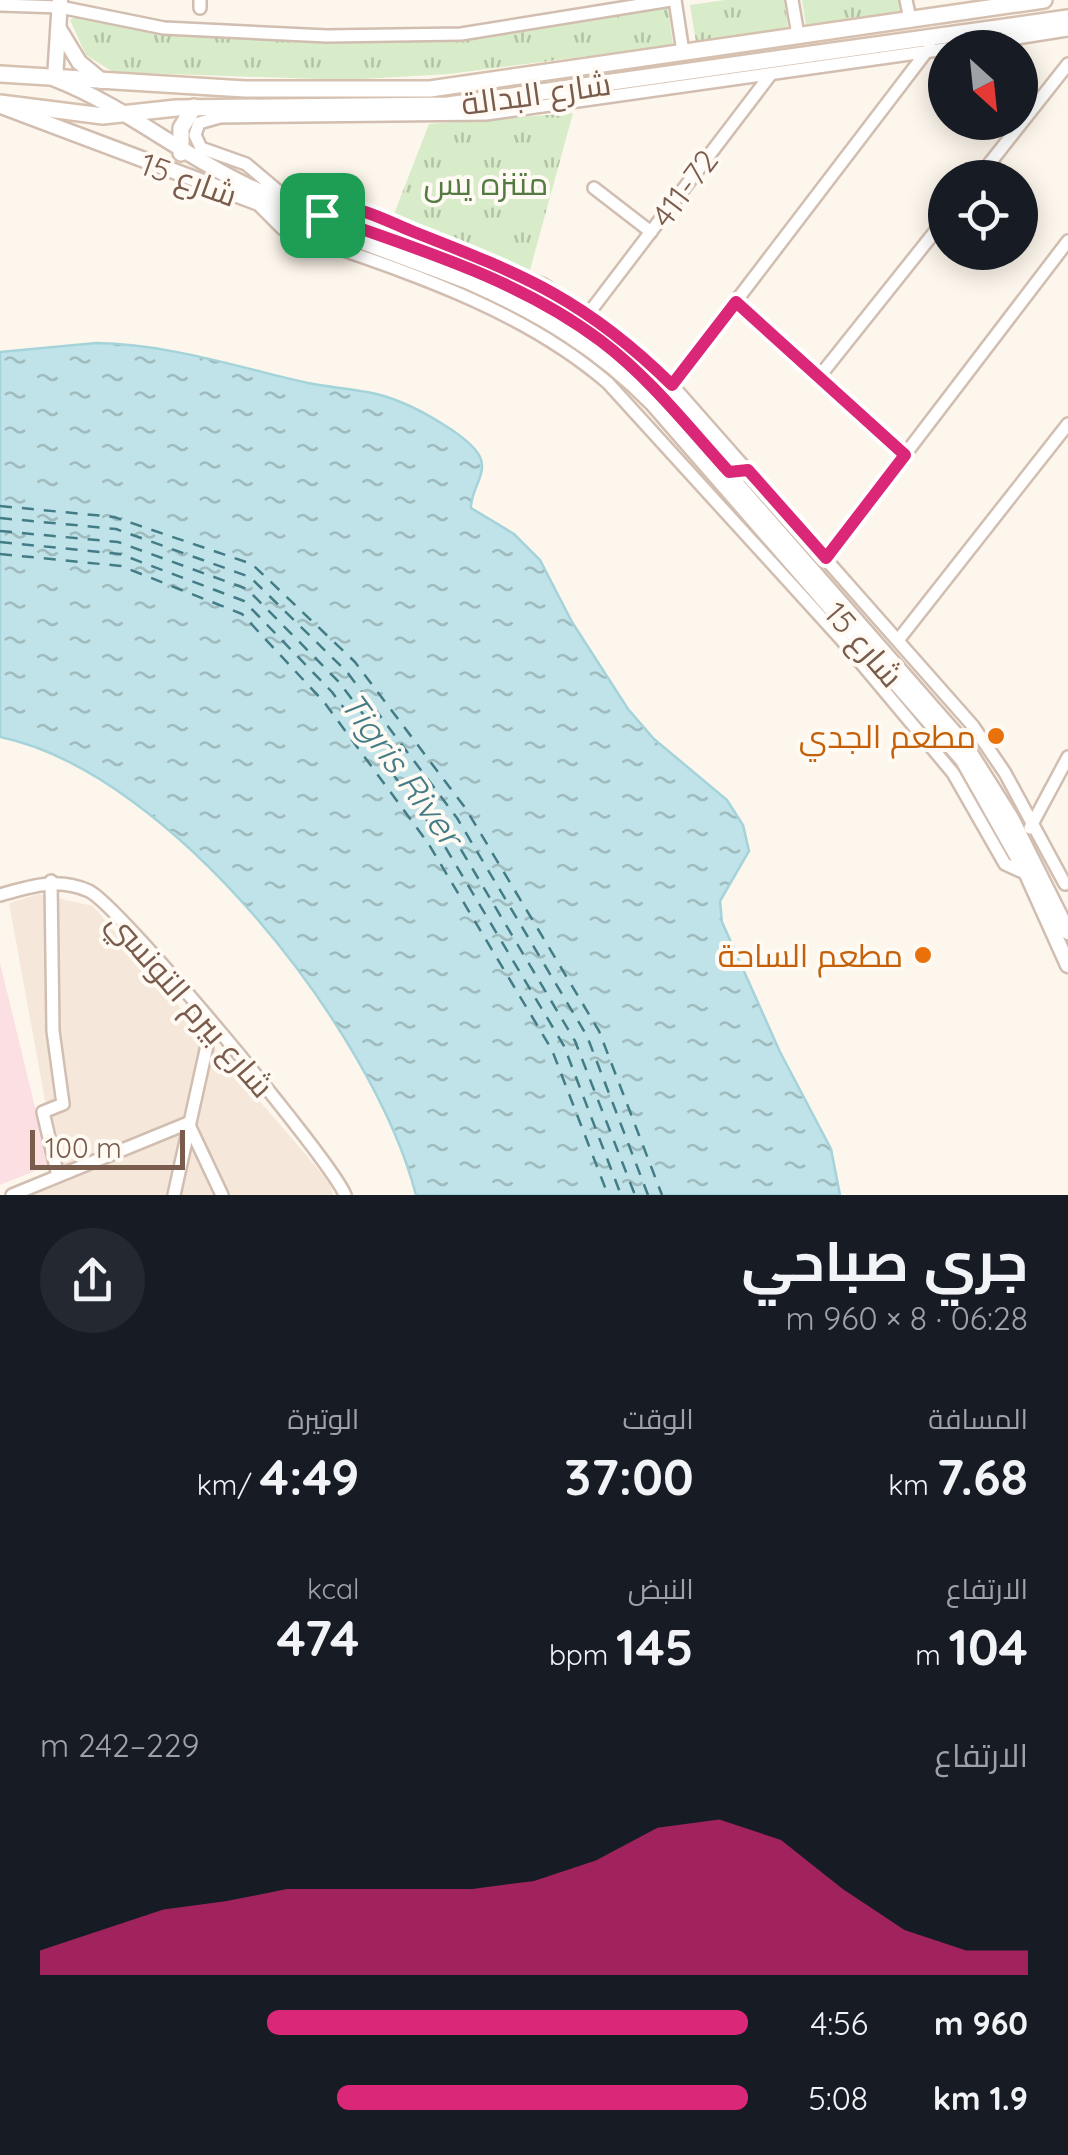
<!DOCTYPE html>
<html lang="ar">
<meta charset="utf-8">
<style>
body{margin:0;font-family:Quicksand,Cairo,sans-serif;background:#242831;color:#f1f3f6;direction:rtl;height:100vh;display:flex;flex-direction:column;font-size:38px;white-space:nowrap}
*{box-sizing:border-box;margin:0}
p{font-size:32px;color:#9ea1a6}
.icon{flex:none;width:55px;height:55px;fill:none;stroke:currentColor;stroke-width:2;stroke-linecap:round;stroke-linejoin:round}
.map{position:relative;height:1195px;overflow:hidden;direction:ltr}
.side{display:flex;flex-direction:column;background:#171b24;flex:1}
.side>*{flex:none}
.needle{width:65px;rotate:153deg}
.fabs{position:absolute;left:928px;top:30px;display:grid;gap:20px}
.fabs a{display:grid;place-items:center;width:110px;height:110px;border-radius:50%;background:#171b24;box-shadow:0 5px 25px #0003;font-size:50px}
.scale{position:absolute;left:30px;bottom:25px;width:155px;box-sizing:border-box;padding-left:10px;border:5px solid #7a5c4d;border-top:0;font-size:28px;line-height:35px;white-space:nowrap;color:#7a5c4d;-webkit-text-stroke:8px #fffaf3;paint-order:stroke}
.pin{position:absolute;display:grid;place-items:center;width:85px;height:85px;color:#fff;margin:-42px;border-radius:20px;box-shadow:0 5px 15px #0006}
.round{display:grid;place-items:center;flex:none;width:105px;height:105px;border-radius:52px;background:#242831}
.head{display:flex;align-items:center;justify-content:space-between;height:170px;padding:0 40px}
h1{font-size:55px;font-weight:700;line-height:75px}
.metrics{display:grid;grid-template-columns:repeat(3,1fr);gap:15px;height:170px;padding:10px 40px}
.metrics div{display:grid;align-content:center}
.metrics b{font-size:50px;font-weight:700}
.metrics small{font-size:28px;font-weight:400}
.metrics p{font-size:28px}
.chart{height:280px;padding:20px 40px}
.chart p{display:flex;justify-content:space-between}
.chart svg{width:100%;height:180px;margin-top:10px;fill:#db2777;opacity:.7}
ul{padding:0 40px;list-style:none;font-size:32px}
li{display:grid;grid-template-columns:160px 120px 1fr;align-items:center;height:75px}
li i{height:25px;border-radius:12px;background:#db2777}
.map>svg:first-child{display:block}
.residential{fill:#f5e8da}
.medical{fill:#fbdfe3}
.park{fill:url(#park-tufts)}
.water{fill:url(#water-ripples);stroke:#a5d3da;stroke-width:2.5}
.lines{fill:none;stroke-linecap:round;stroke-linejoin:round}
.ferry{stroke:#437c86;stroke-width:2.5;stroke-dasharray:12 10;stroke-linecap:butt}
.minor-casing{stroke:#d1beb0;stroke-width:16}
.tertiary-casing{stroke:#d1beb0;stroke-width:19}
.secondary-casing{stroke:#d6c0b0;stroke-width:20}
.minor{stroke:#fff;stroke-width:11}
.tertiary{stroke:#fff;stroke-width:14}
.secondary{stroke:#fff;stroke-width:15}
.route-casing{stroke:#fff;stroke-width:20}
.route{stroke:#db2777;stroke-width:12}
.food-dot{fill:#e8710a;stroke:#fffaf3;stroke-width:4}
.labels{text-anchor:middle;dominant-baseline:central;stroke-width:8;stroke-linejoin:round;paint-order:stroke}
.street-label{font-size:32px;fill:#7a5c4d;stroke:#fffaf3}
.park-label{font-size:32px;fill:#537a41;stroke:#fffaf3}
.food-label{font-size:32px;fill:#c56008;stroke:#fffaf3;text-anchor:end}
.water-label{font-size:35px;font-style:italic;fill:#437c86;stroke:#fffaf3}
</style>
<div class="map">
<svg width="1068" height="1195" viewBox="0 0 1068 1195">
<defs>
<pattern id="park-tufts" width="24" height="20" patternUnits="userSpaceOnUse" patternTransform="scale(2.5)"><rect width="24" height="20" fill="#d8ecc9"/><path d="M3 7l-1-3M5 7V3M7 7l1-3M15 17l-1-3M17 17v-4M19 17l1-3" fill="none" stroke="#b4c2a5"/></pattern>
<pattern id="water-ripples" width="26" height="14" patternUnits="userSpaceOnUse" patternTransform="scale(2.5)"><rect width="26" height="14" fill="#bfe3e8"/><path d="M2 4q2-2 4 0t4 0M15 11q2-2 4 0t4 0" fill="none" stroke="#a0bbbe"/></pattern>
</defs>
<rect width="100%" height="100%" fill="#fdf6ec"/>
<path class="residential" d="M39,894l54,12 237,277 3,12h-316l42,-18 -50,-274z"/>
<path class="medical" d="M0,963l49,202 -49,20z"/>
<g class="park">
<path d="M725,0h59l4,28 -92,14 -6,-37z"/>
<path d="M802,0h97l2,12 -95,14z"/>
<path d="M668,8l5,37 -224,29 -104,6 -232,-8 -27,-17 -16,-35 5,-3c106,17 213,29 320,25 91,-3 183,-21 273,-34z"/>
<path d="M573,113l-43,157 -136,-56 35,-90z"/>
</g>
<path class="water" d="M96,343c73,1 141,24 212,40 30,6 61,6 90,18 21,8 73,36 82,56 8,16 -10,34 -9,51l43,26 26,26 32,62 56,87 26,30 73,61 16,25 6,26 -29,50 2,21 58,130 51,97 9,46h-424c-42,-163 -245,-423 -416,-458v-385z"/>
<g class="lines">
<g class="ferry">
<path d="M0,506l114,11 138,47 103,98 111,147 133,222 63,164"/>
<path d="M0,518l116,11 134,48 97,95 110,146 130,218 61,159"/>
<path d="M0,531l118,11 129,47 92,93 108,144 128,215 60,154"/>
<path d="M0,542l120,12 124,47 88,91 106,143 126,211 57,149"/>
<path d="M0,554l121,12 121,48 82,88 104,141 124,207 56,145"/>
</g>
<g class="minor-casing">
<g id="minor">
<path d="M675,0l8,52"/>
<path d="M792,0l6,35"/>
<path d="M906,0l4,19"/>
<path d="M0,5l60,2 104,21 163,8 134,-2 210,-34"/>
<path d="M200,8v-8"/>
<path d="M953,48l115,-18"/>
<path d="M978,178l90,-114"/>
<path d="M594,188l57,44"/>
<path d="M290,201l-44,-37 -45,-16 -6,-13 4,-12 21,-6 266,-3 459,-65"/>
<path d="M259,205l24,24c113,40 233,75 325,154l233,256 112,134 52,91 22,10"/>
<path d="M322,215l12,-8h14l196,78 88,62 40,38 301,341 32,47 60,111"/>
<path d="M736,302l169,153"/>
<path d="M589,313l182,-239"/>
<path d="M819,377l126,-158"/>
<path d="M672,385l258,-338"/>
<path d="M826,558l242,-317"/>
<path d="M899,639l169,-215"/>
<path d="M1030,828l38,-71"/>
<path d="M51,881l2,150 10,73 -20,8 15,64"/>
<path d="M0,895c31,-9 58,-18 89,-4 29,13 243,270 256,304"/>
<path d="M12,1195l176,-72 34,72"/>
<path d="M174,1195l38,-172"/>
</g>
</g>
<g class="tertiary-casing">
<g id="tertiary">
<path d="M60,0l-5,79c69,27 125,75 193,107 138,64 277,84 395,191l322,368 46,73 57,114"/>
<path d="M59,29l20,33 23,19"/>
<path d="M1,106l468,176c70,31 131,67 184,122l310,356 64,114 41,91"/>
</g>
</g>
<g class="secondary-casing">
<g id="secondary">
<path d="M0,74l245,15h185l614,-89"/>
<path d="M0,103l103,13 73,-8 272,-3 620,-87"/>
<path d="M181,153v-25l13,-21"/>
</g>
</g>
<use href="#minor" class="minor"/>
<use href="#tertiary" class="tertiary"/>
<use href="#secondary" class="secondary"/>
</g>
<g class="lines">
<g class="route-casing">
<path id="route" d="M334,207c25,-2 57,16 80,25 110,43 172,68 258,153l64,-83 169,153 -79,103 -78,-88 -19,2c-41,-45 -79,-94 -128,-131 -82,-62 -184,-92 -279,-126z"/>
</g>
<use href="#route" class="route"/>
</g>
<g class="food-dot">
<circle cx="996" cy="736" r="10"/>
<circle cx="923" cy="955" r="10"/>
</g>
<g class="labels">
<g class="street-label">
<text transform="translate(536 93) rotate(-8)">شارع البدالة</text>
<text transform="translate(189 179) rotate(20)">شارع 15</text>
<text transform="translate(684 188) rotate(-53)">411-72</text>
<text transform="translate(864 644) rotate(49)">شارع 15</text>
<text transform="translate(191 1004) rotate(49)">شارع بيرم التونسي</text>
</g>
<g class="park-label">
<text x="486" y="183">متنزه يس</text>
</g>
<g class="food-label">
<text x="976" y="736">مطعم الجدي</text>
<text x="903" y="955">مطعم الساحة</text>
</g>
<g class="water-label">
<text transform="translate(402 769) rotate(54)">Tigris River</text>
</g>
</g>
</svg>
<div class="fabs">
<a><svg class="needle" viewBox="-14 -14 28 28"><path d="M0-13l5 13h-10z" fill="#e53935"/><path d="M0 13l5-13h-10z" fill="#9ea1a6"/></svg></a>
<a><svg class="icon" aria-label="locate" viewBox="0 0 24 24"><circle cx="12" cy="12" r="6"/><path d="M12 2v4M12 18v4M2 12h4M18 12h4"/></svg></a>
</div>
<div class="scale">100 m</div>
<div class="pin" style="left:322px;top:215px;background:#1e9e55"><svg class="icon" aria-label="arrive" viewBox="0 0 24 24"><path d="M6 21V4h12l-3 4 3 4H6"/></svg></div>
</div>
<section class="side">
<div class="head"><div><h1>جري صباحي</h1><p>06:28 · 8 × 960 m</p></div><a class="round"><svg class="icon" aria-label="share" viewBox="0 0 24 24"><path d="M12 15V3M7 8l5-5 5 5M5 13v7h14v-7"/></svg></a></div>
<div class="metrics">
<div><p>المسافة</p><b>7.68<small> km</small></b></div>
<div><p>الوقت</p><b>37:00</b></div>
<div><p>الوتيرة</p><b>4:49<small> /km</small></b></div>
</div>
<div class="metrics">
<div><p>الارتفاع</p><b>104<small> m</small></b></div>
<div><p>النبض</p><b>145<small> bpm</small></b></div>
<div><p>kcal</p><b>474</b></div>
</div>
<div class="chart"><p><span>الارتفاع</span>229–242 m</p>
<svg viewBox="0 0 160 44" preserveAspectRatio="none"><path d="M0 44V38L10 33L20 28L30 26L40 23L50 23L60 23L70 23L80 21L90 16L100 8L110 6L120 11L130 23L140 33L150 38L160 38V44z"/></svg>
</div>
<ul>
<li><b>960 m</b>4:56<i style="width:68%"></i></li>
<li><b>1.9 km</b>5:08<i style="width:58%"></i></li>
</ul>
</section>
